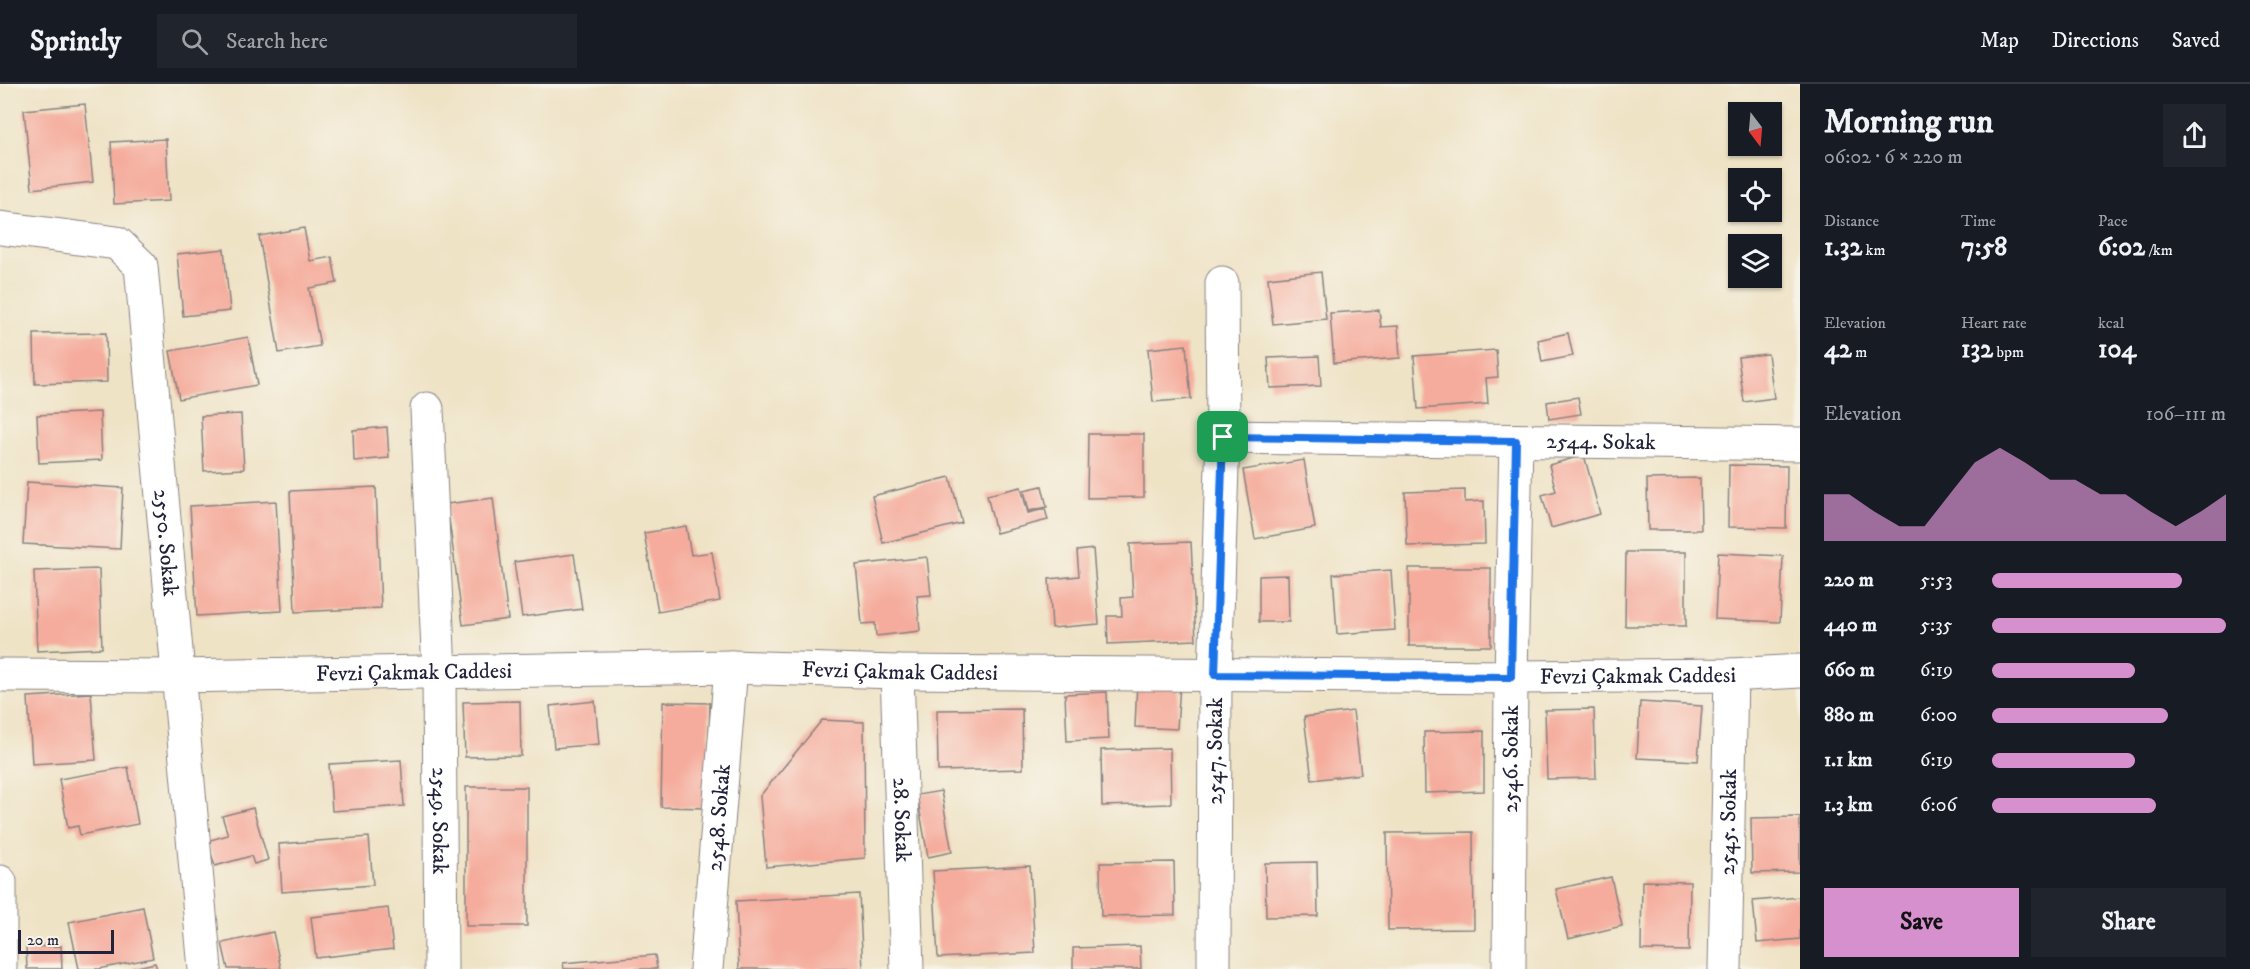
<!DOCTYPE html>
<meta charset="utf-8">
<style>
body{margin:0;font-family:"IM FELL DW Pica",serif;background:#20242c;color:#f1f3f6;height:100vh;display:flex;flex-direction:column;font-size:22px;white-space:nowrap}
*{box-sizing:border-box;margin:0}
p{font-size:20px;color:#9ea1a6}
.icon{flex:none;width:33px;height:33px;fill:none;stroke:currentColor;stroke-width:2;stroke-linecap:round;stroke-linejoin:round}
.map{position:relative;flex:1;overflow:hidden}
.details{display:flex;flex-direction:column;background:#171b24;width:450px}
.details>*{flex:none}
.needle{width:39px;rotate:164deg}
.tools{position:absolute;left:1728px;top:18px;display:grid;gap:12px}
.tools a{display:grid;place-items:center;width:54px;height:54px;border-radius:0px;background:#171b24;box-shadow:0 2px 4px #0004;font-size:30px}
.scale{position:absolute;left:18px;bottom:15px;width:96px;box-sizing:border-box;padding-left:6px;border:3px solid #22223b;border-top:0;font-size:16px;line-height:21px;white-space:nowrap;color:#22223b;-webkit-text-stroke:4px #f7f3e8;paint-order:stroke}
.pin{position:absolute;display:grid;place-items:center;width:51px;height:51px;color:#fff;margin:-26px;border-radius:12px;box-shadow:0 3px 9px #0006}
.round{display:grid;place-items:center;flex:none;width:63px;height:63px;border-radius:0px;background:#20242c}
.summary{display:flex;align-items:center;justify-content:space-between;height:102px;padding:0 24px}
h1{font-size:33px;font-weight:700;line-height:45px}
.metrics{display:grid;grid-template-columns:repeat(3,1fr);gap:9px;height:102px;padding:6px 24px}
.metrics div{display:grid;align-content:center}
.metrics b{font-size:26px;font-weight:700}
.metrics small{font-size:16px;font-weight:400}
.metrics p{font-size:16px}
.chart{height:168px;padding:12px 24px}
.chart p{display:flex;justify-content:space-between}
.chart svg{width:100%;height:108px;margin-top:6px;fill:#d690ce;opacity:.7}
.action{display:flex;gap:12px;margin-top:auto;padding:12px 24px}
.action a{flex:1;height:69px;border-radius:0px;background:#d690ce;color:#111;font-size:24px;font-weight:700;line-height:69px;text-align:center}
.action a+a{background:#20242c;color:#f1f3f6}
ul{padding:0 24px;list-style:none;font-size:20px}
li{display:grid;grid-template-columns:96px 72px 1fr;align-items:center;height:45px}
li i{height:15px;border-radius:8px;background:#d690ce}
header{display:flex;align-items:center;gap:36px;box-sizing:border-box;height:84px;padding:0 30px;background:#171b24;border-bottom:2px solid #363941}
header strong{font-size:28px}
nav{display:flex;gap:33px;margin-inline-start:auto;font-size:21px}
.search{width:420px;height:54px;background:#20242c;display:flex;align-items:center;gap:15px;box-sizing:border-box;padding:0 21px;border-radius:0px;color:#9ea1a6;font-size:22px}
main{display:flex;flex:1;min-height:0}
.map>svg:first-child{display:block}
.building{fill:#f5ac9c}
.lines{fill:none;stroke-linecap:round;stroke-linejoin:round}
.minor-casing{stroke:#888280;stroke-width:35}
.minor{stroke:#fff;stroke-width:33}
.route-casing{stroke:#fff;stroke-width:12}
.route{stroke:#1a73e8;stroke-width:8}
.labels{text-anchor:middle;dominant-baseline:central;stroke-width:6;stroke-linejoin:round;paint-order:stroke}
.street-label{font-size:22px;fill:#22223b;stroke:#f7f3e8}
</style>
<header>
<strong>Sprintly</strong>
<div class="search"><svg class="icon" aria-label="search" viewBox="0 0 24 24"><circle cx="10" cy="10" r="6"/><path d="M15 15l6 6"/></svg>Search here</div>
<nav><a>Map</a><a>Directions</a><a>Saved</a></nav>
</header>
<main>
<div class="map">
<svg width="1800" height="885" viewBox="0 0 1800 885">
<rect width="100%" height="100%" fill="#f7f3e8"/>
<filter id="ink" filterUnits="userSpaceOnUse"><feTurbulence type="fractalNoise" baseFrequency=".0167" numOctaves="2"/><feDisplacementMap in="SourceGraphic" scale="12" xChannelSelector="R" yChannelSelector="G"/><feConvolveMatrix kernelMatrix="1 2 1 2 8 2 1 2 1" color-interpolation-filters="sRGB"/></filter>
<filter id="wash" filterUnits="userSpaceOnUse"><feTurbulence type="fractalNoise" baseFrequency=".008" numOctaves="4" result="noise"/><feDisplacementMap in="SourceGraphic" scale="24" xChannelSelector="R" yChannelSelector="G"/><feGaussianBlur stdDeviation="1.35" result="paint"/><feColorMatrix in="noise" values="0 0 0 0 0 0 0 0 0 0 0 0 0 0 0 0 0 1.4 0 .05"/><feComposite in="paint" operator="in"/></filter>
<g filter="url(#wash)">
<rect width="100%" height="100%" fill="#efe3c6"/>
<g id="blocks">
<g class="building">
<path d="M85,20l8,78 -61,7 -8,-79z"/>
<path d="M166,55l3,62 -55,3 -3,-62z"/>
<path d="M304,144l6,33 22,-4 5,26 -28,5 11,58 -41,7 -20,-117z"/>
<path d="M224,165l6,62 -47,5 -6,-62z"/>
<path d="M1321,188l5,47 -53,5 -5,-46z"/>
<path d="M1379,226l2,17 17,-1 2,32 -66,5 -4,-50z"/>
<path d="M106,249l1,49 -72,2 -1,-50z"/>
<path d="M1568,249l5,23 -31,6 -4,-22z"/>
<path d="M248,253l9,48 -78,14 -9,-48z"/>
<path d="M1186,261l5,54 -38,3 -5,-53z"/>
<path d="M1496,266l2,27 -12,1 2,26 -70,5 -4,-53z"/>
<path d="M1768,270l6,44 -30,4 -6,-45z"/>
<path d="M1319,272l2,30 -51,2 -2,-30z"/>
<path d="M1578,313l3,17 -32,5 -2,-17z"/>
<path d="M100,328l2,48 -63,3 -2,-48z"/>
<path d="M241,330l3,55 -40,2 -3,-55z"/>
<path d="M387,343l2,31 -35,3 -1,-31z"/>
<path d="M1088,350h56v63l-57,1z"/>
<path d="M1584,371l16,59 -49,14 -9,-33 14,-4 -7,-26z"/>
<path d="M1304,376l11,68 -60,11 -12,-69z"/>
<path d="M1729,381l58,1 -1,62 -58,-1z"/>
<path d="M950,393l12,46 -79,20 -11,-47z"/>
<path d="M1700,394l1,52h-53l-1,-51z"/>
<path d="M27,398l96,6 -3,61 -97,-5z"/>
<path d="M1042,402l5,21 -18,4 -5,-21z"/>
<path d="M376,403l5,121 -86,4 -5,-121z"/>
<path d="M1021,403l7,26 17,-4 3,11 -52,13 -9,-38z"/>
<path d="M1465,406v12l19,-1 1,43 -78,2 -2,-54z"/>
<path d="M493,414l15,121 -45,6 -16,-121z"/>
<path d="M276,417l6,110 -85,5 -7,-110z"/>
<path d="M686,442l5,29 21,-3 8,49 -62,11 -14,-79z"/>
<path d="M1191,458l5,98 -88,4 -1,-28h15l-1,-18 12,-1 -3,-53z"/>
<path d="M1093,465l6,75 -47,4 -3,-49 30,-3 -2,-25z"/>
<path d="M1626,468h60v74h-61z"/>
<path d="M1718,469l65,3 -3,66 -65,-3z"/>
<path d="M574,470l8,55 -60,8 -8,-55z"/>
<path d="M927,473l4,38 -14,1 3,35 -44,5 -1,-13 -13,1 -6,-59z"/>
<rect x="1409" y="484" width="82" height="78"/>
<path d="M99,485l3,79 -65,3 -3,-80z"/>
<path d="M1391,486l4,60 -58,4 -4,-60z"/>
<path d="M1288,491l1,47h-30v-46z"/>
<path d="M1137,597l43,3 -3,45 -42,-2z"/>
<path d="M1107,608l2,47 -42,2 -2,-47z"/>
<path d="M91,609l5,67 -64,4 -4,-67z"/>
<path d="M520,617l1,55 -56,1 -2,-55z"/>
<path d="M595,617l4,43 -45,4 -4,-42z"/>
<path d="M663,618l47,1 -3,105 -46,-1z"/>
<path d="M1640,618l62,4 -4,55 -61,-3z"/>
<path d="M1022,625l1,60 -85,2 -1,-61z"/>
<path d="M1594,625l2,69 -49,1 -2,-69z"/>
<path d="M1353,627l8,63 -49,6 -8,-63z"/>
<path d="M822,636l42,2 1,136 -99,9 -6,-71z"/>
<path d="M1484,647v60l-59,2 -1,-61z"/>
<path d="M1170,664l1,56 -69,2 -1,-56z"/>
<path d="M401,676l3,46 -72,5 -3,-47z"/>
<path d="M128,683l10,57 -58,11 -2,-9 -10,2 -9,-49z"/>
<rect x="466" y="703" width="61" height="139"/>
<path d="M941,707l11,61 -24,5 -11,-62z"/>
<path d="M253,724l15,52 -14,4 -3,-8 -36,10 -8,-25 21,-6 -6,-19z"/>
<path d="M1800,733v55l-48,1 -1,-55z"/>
<path d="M1473,748l1,97 -86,1 -1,-97z"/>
<path d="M369,753l4,48 -91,7 -3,-48z"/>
<path d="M1174,778l1,53 -74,1 -1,-53z"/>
<path d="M1317,778l1,54 -52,1 -1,-54z"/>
<path d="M1030,782l5,87 -97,5 -5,-87z"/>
<path d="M1611,793l11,49 -54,13 -12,-50z"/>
<path d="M1642,797l48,1 -1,69 -48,-1z"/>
<path d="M859,810l4,75h-124l-3,-68z"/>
<path d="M1800,813v42l-43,4 -4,-42z"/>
<path d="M143,823l10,51 -54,11h-20l-10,-47z"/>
<path d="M388,824l5,41 -77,9 -5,-41z"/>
<path d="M273,848l8,37h-53l-6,-26z"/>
<path d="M61,862l1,23h-35l-1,-22z"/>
<path d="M1140,862l1,23h-68v-21z"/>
<path d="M655,871l2,14h-93l-1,-6z"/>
<path d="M155,879l2,6h-24v-1z"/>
</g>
</g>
</g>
<g filter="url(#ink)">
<use href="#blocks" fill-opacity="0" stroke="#888280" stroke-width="1.5"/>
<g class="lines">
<g class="minor-casing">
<g id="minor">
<path id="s1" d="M0,144l117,15 24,23 64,703"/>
<path id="s2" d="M427,325l12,263 2,297"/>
<path id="s3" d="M1223,353l577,7"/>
<path id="s4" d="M897,588l10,297"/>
<path id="s5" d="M0,591l178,1 553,-9 166,5 614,5 220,-2 69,-4"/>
<path d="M0,798v87"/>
<path id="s6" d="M706,885l25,-302"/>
<path id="s7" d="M1214,885l1,-294 8,-238 -1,-154"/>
<path id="s8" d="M1509,885l2,-292 5,-236"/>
<path id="s9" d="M1725,885l6,-294"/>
</g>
</g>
<use href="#minor" class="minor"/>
</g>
</g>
<g class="lines" filter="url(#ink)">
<g class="route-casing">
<path id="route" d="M1223,353l293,4 -5,236 -296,-2z"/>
</g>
<use href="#route" class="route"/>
</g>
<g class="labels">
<g class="street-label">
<text stroke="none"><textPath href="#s3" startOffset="378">2544. Sokak</textPath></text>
<text stroke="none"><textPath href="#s1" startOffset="429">2550. Sokak</textPath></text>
<text stroke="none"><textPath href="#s5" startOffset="900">Fevzi Çakmak Caddesi</textPath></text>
<text stroke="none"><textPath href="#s5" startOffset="414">Fevzi Çakmak Caddesi</textPath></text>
<text stroke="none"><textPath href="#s5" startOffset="1638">Fevzi Çakmak Caddesi</textPath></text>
<text stroke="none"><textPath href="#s7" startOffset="218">2547. Sokak</textPath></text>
<text stroke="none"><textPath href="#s8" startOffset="210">2546. Sokak</textPath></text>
<text stroke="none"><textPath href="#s6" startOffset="152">2548. Sokak</textPath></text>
<text stroke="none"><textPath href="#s2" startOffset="412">2549. Sokak</textPath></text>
<text stroke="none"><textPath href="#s4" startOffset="148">28. Sokak</textPath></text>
<text stroke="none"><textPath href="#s9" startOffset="147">2545. Sokak</textPath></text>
</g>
</g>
</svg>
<div class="tools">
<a><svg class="needle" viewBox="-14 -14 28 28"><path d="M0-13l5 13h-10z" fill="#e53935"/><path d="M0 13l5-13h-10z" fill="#9ea1a6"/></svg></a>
<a><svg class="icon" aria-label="locate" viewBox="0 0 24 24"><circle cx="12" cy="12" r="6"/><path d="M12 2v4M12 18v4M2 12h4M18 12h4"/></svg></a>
<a><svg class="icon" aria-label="layers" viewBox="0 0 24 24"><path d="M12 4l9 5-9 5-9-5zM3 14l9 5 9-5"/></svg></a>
</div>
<div class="scale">20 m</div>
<div class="pin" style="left:1223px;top:353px;background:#1e9e55"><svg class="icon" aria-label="arrive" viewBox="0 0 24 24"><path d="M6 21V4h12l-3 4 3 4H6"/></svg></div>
</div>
<section class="details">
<div class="summary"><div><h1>Morning run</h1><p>06:02 · 6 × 220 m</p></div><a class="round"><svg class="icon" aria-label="share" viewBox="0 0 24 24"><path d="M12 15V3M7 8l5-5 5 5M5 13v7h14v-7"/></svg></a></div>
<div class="metrics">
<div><p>Distance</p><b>1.32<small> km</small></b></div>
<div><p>Time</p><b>7:58</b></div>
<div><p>Pace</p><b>6:02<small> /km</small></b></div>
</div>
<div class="metrics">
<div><p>Elevation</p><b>42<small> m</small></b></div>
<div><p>Heart rate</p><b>132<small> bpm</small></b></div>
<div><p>kcal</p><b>104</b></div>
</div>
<div class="chart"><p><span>Elevation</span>106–111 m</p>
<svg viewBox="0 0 160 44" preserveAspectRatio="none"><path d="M0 44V25L10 25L20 32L30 38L40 38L50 25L60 12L70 6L80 12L90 19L100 19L110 25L120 25L130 32L140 38L150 32L160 25V44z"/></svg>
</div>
<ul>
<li><b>220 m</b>5:53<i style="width:81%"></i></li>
<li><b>440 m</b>5:35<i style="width:100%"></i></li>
<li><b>660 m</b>6:19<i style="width:61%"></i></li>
<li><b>880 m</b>6:00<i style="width:75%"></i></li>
<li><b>1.1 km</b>6:19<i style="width:61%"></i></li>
<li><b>1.3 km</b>6:06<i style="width:70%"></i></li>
</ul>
<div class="action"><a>Save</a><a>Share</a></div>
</section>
</main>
